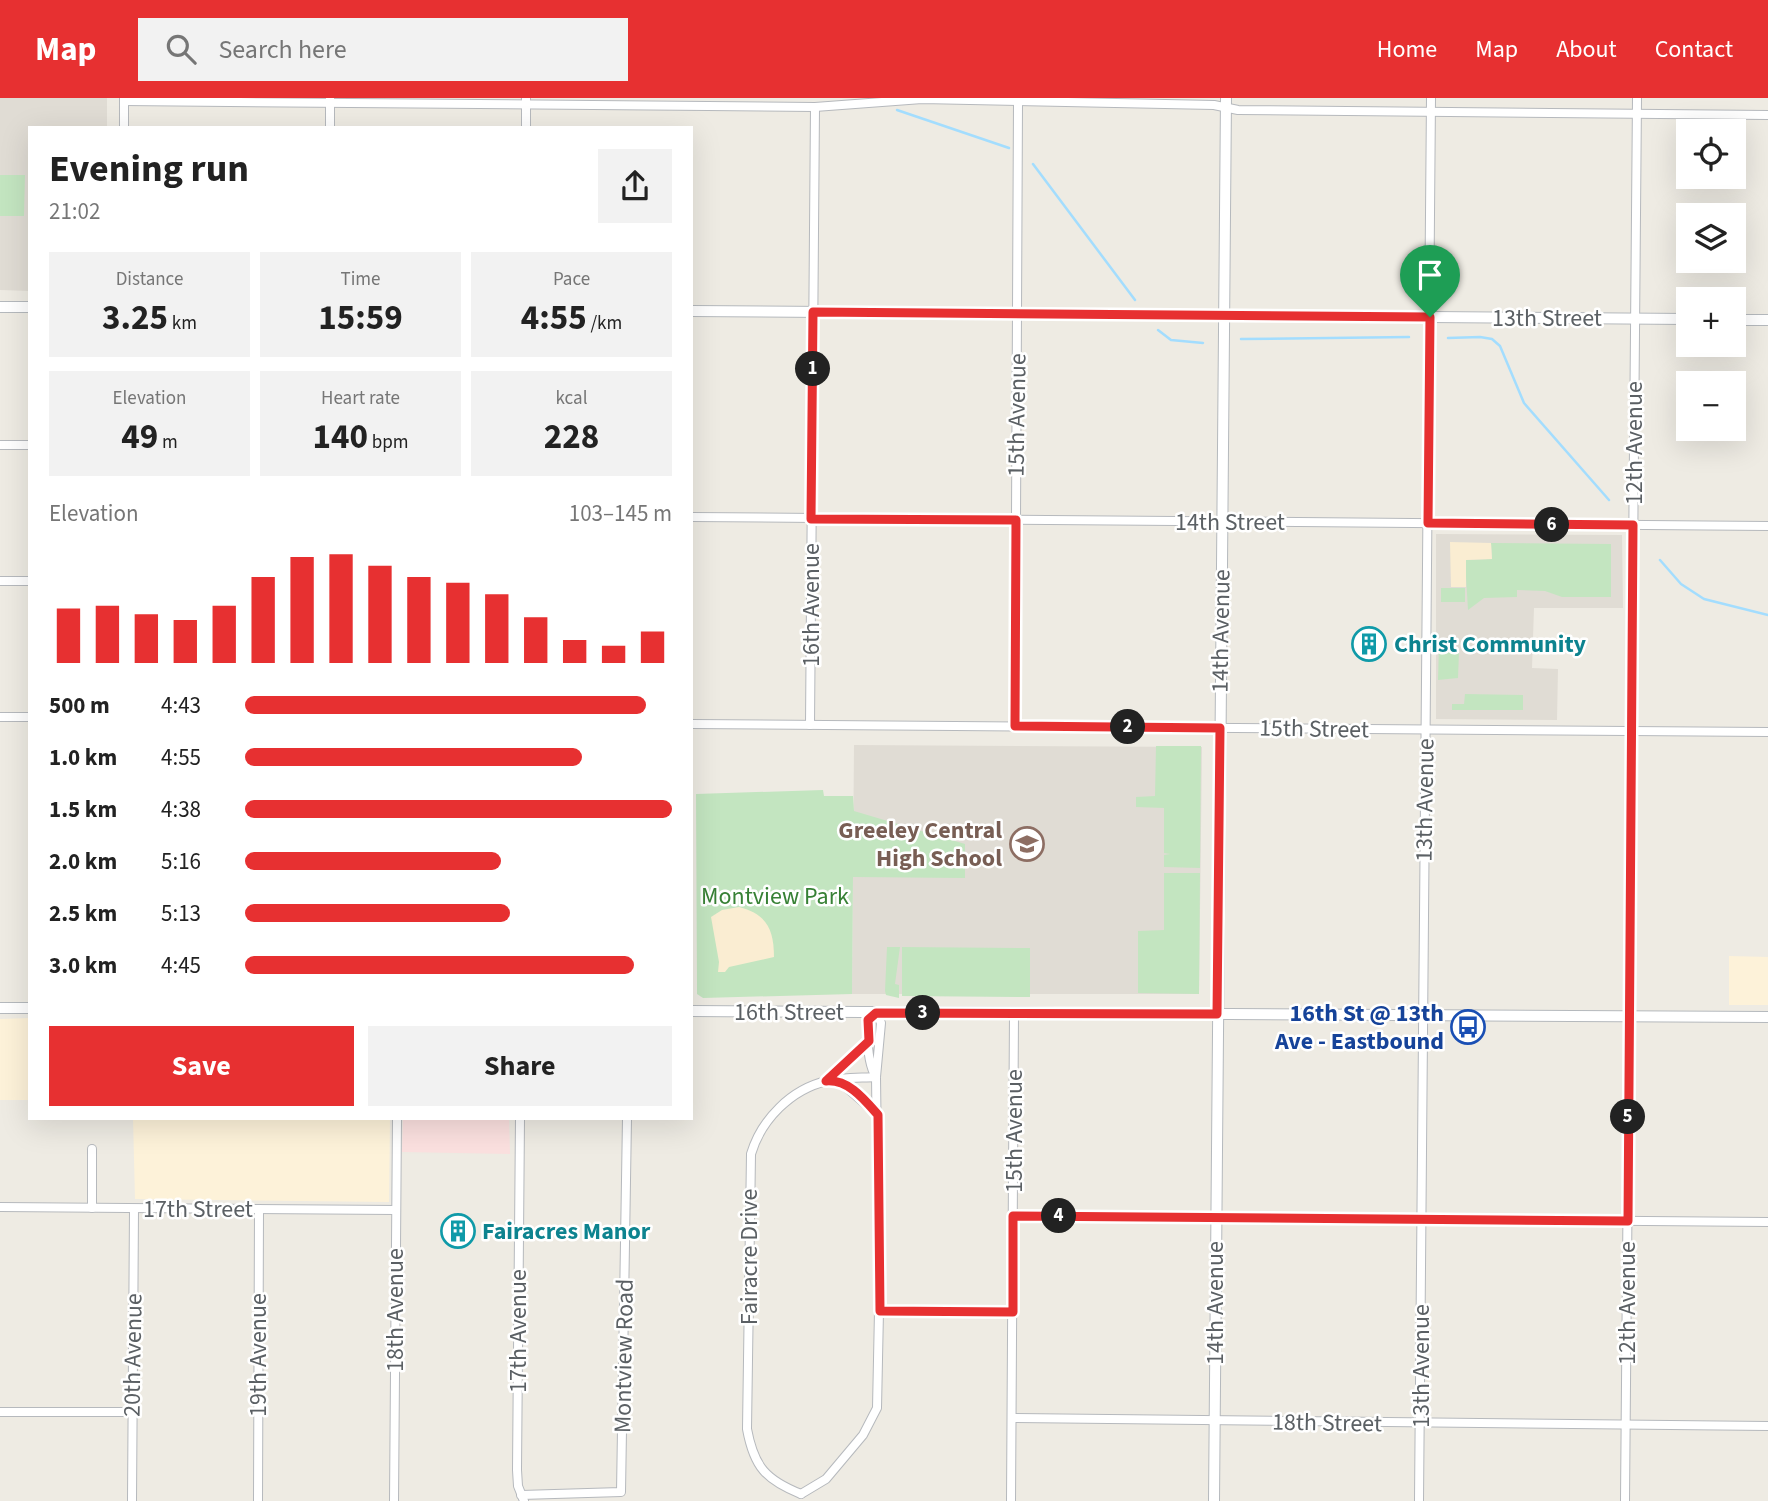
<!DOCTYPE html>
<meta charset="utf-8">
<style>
body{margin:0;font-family:"Source Sans 3",sans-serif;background:#f2f2f2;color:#222;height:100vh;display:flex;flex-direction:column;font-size:26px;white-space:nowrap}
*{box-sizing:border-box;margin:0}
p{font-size:23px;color:#767676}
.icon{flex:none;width:38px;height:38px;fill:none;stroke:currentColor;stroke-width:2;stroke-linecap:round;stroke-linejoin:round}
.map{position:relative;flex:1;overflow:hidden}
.sheet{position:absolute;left:28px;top:28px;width:665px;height:994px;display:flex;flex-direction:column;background:#fff;border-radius:0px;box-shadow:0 7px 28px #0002}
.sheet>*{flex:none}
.tools{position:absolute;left:1676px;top:21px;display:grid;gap:14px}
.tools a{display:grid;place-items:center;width:70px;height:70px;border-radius:0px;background:#fff;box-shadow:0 7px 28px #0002;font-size:35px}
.pin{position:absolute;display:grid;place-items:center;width:60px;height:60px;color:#fff;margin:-72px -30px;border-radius:50% 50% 50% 0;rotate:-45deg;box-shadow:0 0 7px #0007}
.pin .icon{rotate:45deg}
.km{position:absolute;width:35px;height:35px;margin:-18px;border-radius:50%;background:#222;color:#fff;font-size:19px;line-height:35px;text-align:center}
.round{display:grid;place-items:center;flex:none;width:74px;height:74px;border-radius:0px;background:#f2f2f2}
.head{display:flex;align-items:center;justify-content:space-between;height:119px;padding:0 21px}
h1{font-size:38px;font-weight:700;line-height:52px}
.figures{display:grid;grid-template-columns:repeat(3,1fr);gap:10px;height:119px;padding:7px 21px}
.figures div{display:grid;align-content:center;border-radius:0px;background:#f2f2f2;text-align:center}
.figures b{font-size:35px;font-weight:700}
.figures small{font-size:19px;font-weight:400}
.figures p{font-size:19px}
.chart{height:196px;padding:14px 21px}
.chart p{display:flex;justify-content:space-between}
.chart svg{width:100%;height:126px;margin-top:7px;stroke:#e73031;stroke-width:6}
.primary-button{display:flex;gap:14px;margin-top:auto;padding:14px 21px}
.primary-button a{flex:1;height:80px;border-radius:0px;background:#e73031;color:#fff;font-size:28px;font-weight:700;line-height:80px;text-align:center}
.primary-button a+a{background:#f2f2f2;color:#222}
ul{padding:0 21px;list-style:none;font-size:23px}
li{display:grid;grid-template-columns:112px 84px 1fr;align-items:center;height:52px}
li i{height:18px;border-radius:9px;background:#e73031}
header{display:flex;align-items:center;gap:42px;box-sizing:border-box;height:98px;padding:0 35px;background:#e73031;color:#fff}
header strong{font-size:33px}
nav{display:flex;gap:38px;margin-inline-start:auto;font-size:24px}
.search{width:490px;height:63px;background:#f2f2f2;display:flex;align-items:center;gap:18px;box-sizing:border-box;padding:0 24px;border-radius:0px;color:#767676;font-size:26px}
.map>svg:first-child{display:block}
.commercial{fill:#fdf2d9}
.education{fill:#e0dcd4}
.medical{fill:#fbe0df}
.green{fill:#c3e5c0}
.sand{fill:#faedd2}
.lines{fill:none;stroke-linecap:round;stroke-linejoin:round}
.stream{stroke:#a3ddfe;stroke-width:2.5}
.street-casing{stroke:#b6b9bd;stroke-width:10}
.secondary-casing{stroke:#b5b9bd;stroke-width:12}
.street{stroke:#fff;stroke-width:8}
.secondary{stroke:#fff;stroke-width:10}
.route-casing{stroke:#fff;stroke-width:14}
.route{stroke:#e73031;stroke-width:9}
.labels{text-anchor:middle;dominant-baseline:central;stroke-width:5;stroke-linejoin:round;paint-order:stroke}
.street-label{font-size:24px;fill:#5b6064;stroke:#fff}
.culture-label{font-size:24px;font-weight:bold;fill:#0d838f;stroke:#fff;text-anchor:start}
.education-label{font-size:24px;font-weight:bold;fill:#785e54;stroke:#fff;text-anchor:end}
.park-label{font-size:24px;fill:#378135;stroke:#fff}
.transit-label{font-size:24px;font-weight:bold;fill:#164399;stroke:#fff;text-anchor:end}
</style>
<header>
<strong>Map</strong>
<div class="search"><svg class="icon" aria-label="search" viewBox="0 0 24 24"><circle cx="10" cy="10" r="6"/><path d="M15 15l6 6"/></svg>Search here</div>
<nav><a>Home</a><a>Map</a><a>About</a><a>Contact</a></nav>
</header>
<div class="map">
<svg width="1768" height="1403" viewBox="0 0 1768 1403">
<rect width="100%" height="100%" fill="#eeebe3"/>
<g class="commercial">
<path d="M1729,858l39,1v48h-39z"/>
<path d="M30,920v82h-30v-81z"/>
<path d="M133,1020h257l-1,84 -254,-3z"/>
</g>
<g class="education">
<path d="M0,0h107v30h-77v163l-30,-1z"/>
<path d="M1436,436l186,1 1,73h-89l-2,60 26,1 -1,51 -121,-1z"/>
<path d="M854,647l348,2 -3,247h-347z"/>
</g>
<path class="medical" d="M403,1020h106l1,36 -108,-2z"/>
<g class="green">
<path d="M0,77h25l-1,41h-24z"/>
<path d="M1491,445l120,1v53h-49l-17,-6 -28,-1v7l-33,1 -16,12 -3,-50 27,-1z"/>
<rect x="1441" y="490" width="24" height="14"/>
<path d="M1439,547l11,1v5l9,1 -1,26 -20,2z"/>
<path d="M1465,596l58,1v15h-71v-6h12z"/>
<path d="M1156,648h45l-1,122 -36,-1v-12l6,-1 -6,-1v-45l-28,-1v-10l19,-1z"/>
<path d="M823,692l1,6h29l1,15 111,33v34l-112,-1 -1,117 -149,4 -6,-4 -1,-200z"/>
<path d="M1164,775h36l-1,121 -61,-1v-62l26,-1z"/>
<path d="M887,849h13l-5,37 4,1v13l-13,-3 -1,-4z"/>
<path d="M902,849l128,1v49l-128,-1z"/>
</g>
<g class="sand">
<path d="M1450,444l41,1 1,16 -26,1v27h-15z"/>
<path d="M739,809c28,7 35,23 35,50l-45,10 -4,5h-7l1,-10 -8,-45 11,-7z"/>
</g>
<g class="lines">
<g class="stream">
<path d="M897,12l112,38"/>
<path d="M1033,66l102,136"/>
<path d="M1158,232l13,10 32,3"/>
<path d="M1448,240l32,-1 12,2 8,7 24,57 85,97"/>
<path d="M1241,241l168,-2"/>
<path d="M1660,462l21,24 23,15 64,16"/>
</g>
<g class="street-casing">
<g id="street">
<path d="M124,3l691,6 107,-8 292,6 24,5 530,5"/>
<path d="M124,30v-30"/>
<path d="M330,30v-30"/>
<path d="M526,30v-30"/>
<path d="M0,347h30"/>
<path d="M691,419l1077,9"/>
<path d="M0,483h30"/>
<path d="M0,619h30"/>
<path d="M691,626l1077,8"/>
<path d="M810,627l5,-618"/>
<path d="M1015,628l3,-623"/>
<path d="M827,982l42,-39"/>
<path d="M838,982l40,35"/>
<path d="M520,1020l-3,352 1,16 6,15"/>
<path d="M92,1051v59"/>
<path d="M0,1109l396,3"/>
<path d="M1013,1118l755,6"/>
<path d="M879,1213l134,1"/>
<path d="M0,1314h132"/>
<path d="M1012,1320l756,8"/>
<path d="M801,1396l25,-15 37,-44 14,-27 2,-97 -3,-234 5,-54 -5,-11 -8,8c-1,18 -1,42 8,57"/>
<path d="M801,1396c-35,-14 -47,-27 -54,-65l4,-275c10,-34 40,-65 76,-73 15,-4 34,-3 49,-4"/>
<path d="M521,1397l100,-3 6,-374"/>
<path d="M132,1403l2,-292"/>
<path d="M258,1403l1,-292"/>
<path d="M394,1403l3,-383"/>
<path d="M1011,1403l3,-488"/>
<path d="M1419,1403l12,-1403"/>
<path d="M1625,1403l12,-1403"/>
</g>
</g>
<g class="secondary-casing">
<g id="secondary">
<path d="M0,209h30"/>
<path d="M691,213l998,8"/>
<path d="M1734,222h34"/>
<path d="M0,910h30"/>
<path d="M691,913l1077,6"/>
<path d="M1214,1403l12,-1403"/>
</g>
</g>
<use href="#street" class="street"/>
<use href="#secondary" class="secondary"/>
</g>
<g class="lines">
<g class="route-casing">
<path id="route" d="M813,214l617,5 -2,206 205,2 -5,696 -615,-5v96l-133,-1 -2,-196c-14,-16 -30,-36 -52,-34l43,-40 -1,-21 8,-7 341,1 3,-286 -205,-2 1,-206 -205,-1z"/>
</g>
<use href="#route" class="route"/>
</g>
<defs>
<g id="building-ring" transform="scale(1.75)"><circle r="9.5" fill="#fff" stroke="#0f9aa8" stroke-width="1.5"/><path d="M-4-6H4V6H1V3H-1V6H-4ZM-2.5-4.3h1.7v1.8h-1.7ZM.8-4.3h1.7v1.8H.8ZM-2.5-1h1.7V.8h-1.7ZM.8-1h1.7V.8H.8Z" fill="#0f9aa8"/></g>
<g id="school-ring" transform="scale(1.75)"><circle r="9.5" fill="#fff" stroke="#8d6e63" stroke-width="1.5"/><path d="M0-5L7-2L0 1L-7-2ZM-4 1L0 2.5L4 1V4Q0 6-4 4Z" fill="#8d6e63"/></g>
<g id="bus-ring" transform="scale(1.75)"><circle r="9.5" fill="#fff" stroke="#1a4fb4" stroke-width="1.5"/><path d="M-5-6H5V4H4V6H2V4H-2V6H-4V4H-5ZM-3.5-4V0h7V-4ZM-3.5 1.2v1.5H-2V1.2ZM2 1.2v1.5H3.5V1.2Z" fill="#1a4fb4"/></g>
</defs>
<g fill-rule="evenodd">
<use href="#building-ring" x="1369" y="546"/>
<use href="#school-ring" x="1027" y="746"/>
<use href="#bus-ring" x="1468" y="929"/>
<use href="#building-ring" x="458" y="1133"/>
</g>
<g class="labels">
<g class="street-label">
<text x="1547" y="220">13th Street</text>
<text transform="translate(1017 317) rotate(-89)">15th Avenue</text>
<text transform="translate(1634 345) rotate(-90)">12th Avenue</text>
<text x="1230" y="424">14th Street</text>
<text transform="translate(811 507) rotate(-90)">16th Avenue</text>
<text transform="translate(1221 533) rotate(-89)">14th Avenue</text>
<text transform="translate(1314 631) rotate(1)">15th Street</text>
<text transform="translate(1425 702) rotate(-89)">13th Avenue</text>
<text x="789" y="914">16th Street</text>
<text transform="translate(1014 1033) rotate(-90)">15th Avenue</text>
<text x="198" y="1111">17th Street</text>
<text transform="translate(749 1159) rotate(-90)">Fairacre Drive</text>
<text transform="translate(1215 1205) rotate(-90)">14th Avenue</text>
<text transform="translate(1627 1205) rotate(-90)">12th Avenue</text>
<text transform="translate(395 1212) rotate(-90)">18th Avenue</text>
<text transform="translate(518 1233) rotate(-90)">17th Avenue</text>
<text transform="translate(133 1257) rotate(-89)">20th Avenue</text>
<text transform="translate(258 1257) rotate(-90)">19th Avenue</text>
<text transform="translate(624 1258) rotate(-89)">Montview Road</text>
<text transform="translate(1421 1268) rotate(-90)">13th Avenue</text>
<text transform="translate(1327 1325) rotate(1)">18th Street</text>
</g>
<g class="culture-label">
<text x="1394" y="546">Christ Community</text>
<text x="482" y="1133">Fairacres Manor</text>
</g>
<g class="education-label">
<text x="1002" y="732">Greeley Central<tspan x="1002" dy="28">High School</tspan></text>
</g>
<g class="park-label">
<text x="775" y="798">Montview Park</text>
</g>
<g class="transit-label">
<text x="1444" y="915">16th St @ 13th<tspan x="1444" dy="28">Ave - Eastbound</tspan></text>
</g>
</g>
</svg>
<div class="tools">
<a><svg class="icon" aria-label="locate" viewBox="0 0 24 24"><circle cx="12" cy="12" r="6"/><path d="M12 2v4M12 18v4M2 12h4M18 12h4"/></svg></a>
<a><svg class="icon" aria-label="layers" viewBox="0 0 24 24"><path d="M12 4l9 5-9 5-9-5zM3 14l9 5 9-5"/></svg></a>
<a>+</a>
<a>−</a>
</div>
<div class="pin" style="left:1430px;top:219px;background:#1e9e55"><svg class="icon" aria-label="arrive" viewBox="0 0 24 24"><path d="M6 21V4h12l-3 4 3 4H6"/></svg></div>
<b class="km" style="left:813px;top:271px">1</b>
<b class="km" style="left:1128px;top:629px">2</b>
<b class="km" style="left:923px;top:915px">3</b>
<b class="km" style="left:1059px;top:1118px">4</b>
<b class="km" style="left:1628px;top:1019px">5</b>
<b class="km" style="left:1552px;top:427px">6</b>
<section class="sheet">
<div class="head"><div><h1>Evening run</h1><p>21:02</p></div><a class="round"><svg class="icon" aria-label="share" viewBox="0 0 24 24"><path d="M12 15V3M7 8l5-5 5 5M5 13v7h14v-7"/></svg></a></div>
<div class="figures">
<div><p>Distance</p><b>3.25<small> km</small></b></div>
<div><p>Time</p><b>15:59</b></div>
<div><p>Pace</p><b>4:55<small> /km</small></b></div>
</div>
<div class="figures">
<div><p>Elevation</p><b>49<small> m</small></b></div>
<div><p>Heart rate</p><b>140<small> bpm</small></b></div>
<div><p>kcal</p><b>228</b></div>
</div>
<div class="chart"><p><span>Elevation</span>103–145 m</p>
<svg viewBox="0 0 160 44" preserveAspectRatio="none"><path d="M5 44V25M15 44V24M25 44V27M35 44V29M45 44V24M55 44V14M65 44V7M75 44V6M85 44V10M95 44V14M105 44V16M115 44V20M125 44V28M135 44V36M145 44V38M155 44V33"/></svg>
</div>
<ul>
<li><b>500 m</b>4:43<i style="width:94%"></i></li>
<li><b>1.0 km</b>4:55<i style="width:79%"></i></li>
<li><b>1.5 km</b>4:38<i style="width:100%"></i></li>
<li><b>2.0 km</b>5:16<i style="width:60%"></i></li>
<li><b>2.5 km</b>5:13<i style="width:62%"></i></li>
<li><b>3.0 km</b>4:45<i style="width:91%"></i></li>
</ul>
<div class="primary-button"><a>Save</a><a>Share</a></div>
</section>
</div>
